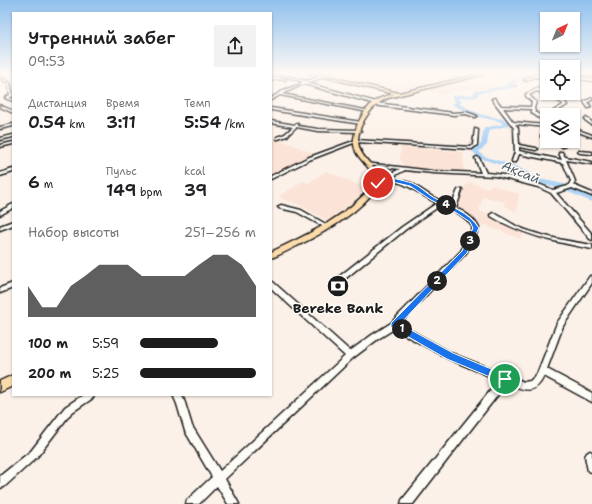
<!DOCTYPE html>
<html lang="ru">
<meta charset="utf-8">
<style>
body{margin:0;font-family:"Shantell Sans",sans-serif;background:#f2f2f2;color:#202124;height:100vh;display:flex;flex-direction:column;font-size:15px;white-space:nowrap}
*{box-sizing:border-box;margin:0}
p{font-size:13px;color:#757577}
.icon{flex:none;width:22px;height:22px;fill:none;stroke:currentColor;stroke-width:2;stroke-linecap:round;stroke-linejoin:round}
.map{position:relative;flex:1;overflow:hidden}
.sheet{position:absolute;left:12px;top:12px;width:260px;height:384px;display:flex;flex-direction:column;background:#fff;border-radius:0px;box-shadow:0 1px 3px #0004}
.sheet>*{flex:none}
.needle{width:26px;rotate:43deg}
.buttons{position:absolute;left:540px;top:12px;display:grid;gap:8px}
.buttons a{display:grid;place-items:center;width:40px;height:40px;border-radius:0px;background:#fff;box-shadow:0 1px 3px #0004;font-size:20px}
.pin{position:absolute;display:grid;place-items:center;width:34px;height:34px;color:#fff;margin:-17px;border:2px solid #fff;border-radius:50%;box-shadow:0 1px 4px #0007}
.km{position:absolute;width:20px;height:20px;margin:-10px;border-radius:50%;background:#222;color:#fff;font-size:11px;line-height:20px;text-align:center}
.round{display:grid;place-items:center;flex:none;width:42px;height:42px;border-radius:0px;background:#f2f2f2}
.summary{display:flex;align-items:center;justify-content:space-between;height:68px;padding:0 16px}
h1{font-size:18px;font-weight:600;line-height:30px}
.figures{display:grid;grid-template-columns:repeat(3,1fr);gap:6px;height:68px;padding:4px 16px}
.figures div{display:grid;align-content:center}
.figures b{font-size:17px;font-weight:600}
.figures small{font-size:11px;font-weight:400}
.figures p{font-size:11px}
.chart{height:112px;padding:8px 16px}
.chart p{display:flex;justify-content:space-between}
.chart svg{width:100%;height:72px;margin-top:4px;fill:#1c1c1c;opacity:.7}
ul{padding:0 16px;list-style:none;font-size:13px}
li{display:grid;grid-template-columns:64px 48px 1fr;align-items:center;height:30px}
li i{height:10px;border-radius:5px;background:#1c1c1c}
.map>svg:first-child{display:block}
.built{fill:#fbe3d7}
.lines{fill:none;stroke-linecap:round;stroke-linejoin:round}
.stream{stroke:#738a9f;stroke-width:1}
.river{fill:#add3f6;fill-rule:evenodd}
.minor-casing{stroke:#1c1c1c;stroke-width:3}
.major-casing{stroke:#1c1c1c;stroke-width:3}
.minor{fill:#fdfcf7;fill-rule:evenodd}
.major{fill:#fddcac;fill-rule:evenodd}
.route{fill:#1a73e8;stroke:#fff}
.labels{text-anchor:middle;dominant-baseline:central;stroke-width:3;stroke-linejoin:round;paint-order:stroke}
.far-water-label{font-size:13px;font-style:italic;fill:#4f5c68;stroke:#fdfcf7}
.poi-label{font-size:14px;font-weight:bold;fill:#1c1c1c;stroke:#fdfcf7}
</style>
<div class="map">
<svg width="592" height="504" viewBox="0 0 592 504">
<rect width="100%" height="100%" fill="#fcf1e8"/>
<filter id="ink" filterUnits="userSpaceOnUse"><feTurbulence type="fractalNoise" baseFrequency=".025" numOctaves="2"/><feDisplacementMap in="SourceGraphic" scale="8" xChannelSelector="R" yChannelSelector="G"/><feConvolveMatrix kernelMatrix="1 2 1 2 8 2 1 2 1" color-interpolation-filters="sRGB"/></filter>
<g filter="url(#ink)">
<g class="built">
<path d="M314,73h158l6,1 -49,12h-9l-8,4 -5,-1 -4,1h-10z"/>
<path d="M493,73h48l-16,1 -20,6 -9,-2 -9,2 10,5 -2,4h-30l-24,6 -16,-5z"/>
<path d="M271,136l44,18 -40,20 -4,-2z"/>
<path d="M401,147l62,5 1,19h-31l-28,-3 -5,-10z"/>
<path d="M326,171l38,16v4l-18,18 -17,12 -38,-20 -2,1 -11,-5 25,-16 5,2z"/>
<path d="M469,182l18,6 5,-3 27,9 -3,18 -11,-6v-4l-22,-5 -4,14 11,3 7,6 26,14 -2,5 -34,-13 -7,-1 -24,-18 8,-19z"/>
</g>
<g class="lines">
<path class="stream" d="M509,87l8,-1 -7,-3"/>
<path class="river" d="M538,73h9v1l-22,2 -5,5 -9,2v5l-32,5 -3,4 -19,1 5,4 -3,2 23,11 21,4 6,4 -2,3 -18,4 -2,15 -8,6 4,5 35,11 21,12 25,5 28,13v5l-33,-14 -24,-6 -21,-13 -35,-11 -7,-7 9,-7 3,-16 19,-4 -4,-3 -20,-4 -26,-12v-2l3,-1 -4,-4 1,-3h20l2,-4 32,-5 1,-5 10,-2 5,-5z"/>
<g class="minor-casing">
<g id="minor">
<path d="M273,73h2l32,8 17,-6v2l-17,6 69,19v1l78,10 12,-1 11,4 -2,1 -9,-3 -12,1 -81,-10 -2,-1 1,-1 -68,-19 -22,10 88,17 -2,1 -88,-17 -9,5v-2l13,-8 17,-6v-2h3z"/>
<path d="M573,73h19v2l-18,-1z"/>
<path d="M534,75l13,1v2l-13,-1 -8,4 -2,-1z"/>
<path d="M0,76l10,7 3,13 -4,2 4,1v2l-8,-3 5,-3 -2,-12 -8,-5z"/>
<path d="M573,76l19,3v2l-19,-3z"/>
<path d="M277,77l9,2 -1,1 -8,-1 -6,2v-2z"/>
<path d="M547,86v2l-7,2 24,11 3,4 -16,10h-4l16,-10 -1,-2 -25,-12 -8,4 7,7 -2,6 1,4c6,4 12,7 12,15l-32,-3 3,4 1,17 17,3 2,1 -2,1 -17,-3v4l43,9 -3,-7 2,-1h1l3,5 27,5v2l-26,-4 9,21 -2,4 19,8v3l-20,-8 -16,5 36,41v6l-2,-1 -39,-46 -13,-6 -43,-11 -62,-3 -28,-3 -15,8 21,5 20,13 20,10 7,-16 2,-1h2v1l-6,18c10,5 18,10 23,20l-13,25 -67,71 54,30 71,28 6,-1 7,-7 20,-51 33,-47h2v7l-29,43 -16,43 45,24v9l-48,-26c-9,20 -21,14 -37,7l-94,121h-12l1,-4 97,-120 -52,-22 -53,-29 -16,10 -25,19 -128,121 14,25h-11l-11,-18 -18,18h-13l1,-4 25,-23 -27,-46 -8,-27 -4,-9h9l3,8 7,23 28,45 125,-115 -74,-68v-6h2l77,69 22,-16 19,-12 70,-72 12,-23c-6,-12 -20,-18 -32,-23l-35,24 -66,54h-4l-1,-2 1,-2 66,-52 35,-24c-23,-11 -31,-24 -59,-23l-2,-1 2,-1 6,-1 16,-8 -33,-4 -2,-1v-1l68,8 48,2 -6,-15 2,-1 2,1 7,15c20,1 50,9 67,17l15,-4 3,-5 -8,-18 -44,-9 -3,8h-4v-1l3,-9 -1,-24 -22,-29 3,-1 6,8 30,1 1,-5 -6,-6v-2l10,-5zM503,108l28,1 1,4 10,7 3,5 -32,-3z"/>
<path d="M592,98v2l-4,2 3,5 -3,1 -4,-6z"/>
<path d="M0,105l13,6v2l-13,-6z"/>
<path d="M271,108l90,14 2,1 -2,1 -90,-14z"/>
<path d="M586,118l6,4v3l-7,-5v-2z"/>
<path d="M271,121l24,4 2,-1h1v2l20,3 41,1 2,1 -2,1 -41,-1 -22,-4 -9,9 -9,3h-1v-2l8,-3 8,-7 -22,-4z"/>
<path d="M13,124v2l-13,3v-2z"/>
<path d="M573,128l19,7v2l-19,-7z"/>
<path d="M475,129l3,1 -1,15 -5,4 -116,-7 -47,18 -38,19v-3l36,-18 49,-18 115,7 2,-2z"/>
<path d="M13,135v2l-13,3v-2z"/>
<path d="M541,135l6,1v2l-6,-1z"/>
<path d="M558,141h4l3,5 -1,1h-2z"/>
<path d="M13,142v2l-13,3v-2z"/>
<path d="M579,151l13,1v2l-12,-1 -2,-1z"/>
<path d="M13,169v3l-13,4v-3z"/>
<path d="M13,204v4l-13,7v-4z"/>
<path d="M281,205l20,5 30,17 -1,1h-4l-29,-16 -18,-4 -1,-1 1,-1z"/>
<path d="M493,213c9,4 17,10 25,14 24,10 49,14 74,18v4c-36,-7 -70,-14 -101,-33l-1,-1z"/>
<path d="M13,221v4l-13,5v-4z"/>
<path d="M13,283v5l-13,5v-5z"/>
<path d="M83,395h11l-1,3 -22,15 -34,44 -33,30 -4,1v-12l31,-25 34,-44z"/>
<path d="M590,451l2,1v20l-4,-1 -3,-15 2,-3z"/>
</g>
</g>
<g class="major-casing">
<g id="major">
<path d="M308,73h5l86,20 85,-20h5l-101,25c-18,7 -37,34 -27,54 7,12 18,17 20,31 -22,30 -52,47 -84,63 -9,4 -17,9 -26,12v-6c40,-19 75,-35 104,-69 -1,-14 -13,-20 -19,-31 -7,-16 5,-40 18,-50 6,-5 13,-6 20,-8z"/>
<path d="M13,375v11l-13,6v-11z"/>
</g>
</g>
<use href="#minor" class="minor"/>
<use href="#major" class="major"/>
</g>
</g>
<linearGradient id="sky" x2="0" y2="1"><stop stop-color="#90c0ee"/><stop offset="0.51" stop-color="#fef9f5"/><stop offset="1" stop-color="#fef9f5" stop-opacity="0"/></linearGradient>
<rect width="592" height="143" fill="url(#sky)"/>
<path class="route" d="M378,177c11,0 24,3 34,6 8,3 14,10 21,14 17,10 35,14 46,31l-12,25 -67,71 53,29 55,23 2,3 -2,3h-6l-55,-23 -56,-32v-4l71,-72 11,-23 -3,-6 -15,-10 -24,-12 -21,-14 -26,-6h-3l-2,4h-3v-5z"/>
<defs>
<g id="bank-disc" transform="scale(1.15)"><circle r="9.5" fill="#1c1c1c" stroke="#fdfcf7"/><path d="M-6-4H6V4H-6ZM0-2.3a2.3 2.3 0 1 0 0 4.6a2.3 2.3 0 1 0 0-4.6Z" fill="#fff"/></g>
</defs>
<g fill-rule="evenodd">
<use href="#bank-disc" x="338" y="286"/>
</g>
<g class="labels">
<g class="far-water-label">
<text transform="translate(521 172) rotate(23)">Ақсай</text>
</g>
<g class="poi-label">
<text x="338" y="308">Bereke Bank</text>
</g>
</g>
</svg>
<div class="buttons">
<a><svg class="needle" viewBox="-14 -14 28 28"><path d="M0-13l5 13h-10z" fill="#e53935"/><path d="M0 13l5-13h-10z" fill="#757577"/></svg></a>
<a><svg class="icon" aria-label="locate" viewBox="0 0 24 24"><circle cx="12" cy="12" r="6"/><path d="M12 2v4M12 18v4M2 12h4M18 12h4"/></svg></a>
<a><svg class="icon" aria-label="layers" viewBox="0 0 24 24"><path d="M12 4l9 5-9 5-9-5zM3 14l9 5 9-5"/></svg></a>
</div>
<div class="pin" style="left:505px;top:379px;background:#1e9e55"><svg class="icon" aria-label="arrive" viewBox="0 0 24 24"><path d="M6 21V4h12l-3 4 3 4H6"/></svg></div>
<div class="pin" style="left:378px;top:183px;background:#d93025"><svg class="icon" aria-label="check" viewBox="0 0 24 24"><path d="M5 12l5 5 9-10"/></svg></div>
<b class="km" style="left:402px;top:329px">1</b>
<b class="km" style="left:437px;top:281px">2</b>
<b class="km" style="left:470px;top:241px">3</b>
<b class="km" style="left:446px;top:205px">4</b>
<section class="sheet">
<div class="summary"><div><h1>Утренний забег</h1><p>09:53</p></div><a class="round"><svg class="icon" aria-label="share" viewBox="0 0 24 24"><path d="M12 15V3M7 8l5-5 5 5M5 13v7h14v-7"/></svg></a></div>
<div class="figures">
<div><p>Дистанция</p><b>0.54<small> km</small></b></div>
<div><p>Время</p><b>3:11</b></div>
<div><p>Темп</p><b>5:54<small> /km</small></b></div>
</div>
<div class="figures">
<div><b>6<small> m</small></b></div>
<div><p>Пульс</p><b>149<small> bpm</small></b></div>
<div><p>kcal</p><b>39</b></div>
</div>
<div class="chart"><p><span>Набор высоты</span>251–256 m</p>
<svg viewBox="0 0 160 44" preserveAspectRatio="none"><path d="M0 44V25L10 38L20 38L30 25L40 19L50 12L60 12L70 12L80 19L90 19L100 19L110 19L120 12L130 6L140 6L150 12L160 25V44z"/></svg>
</div>
<ul>
<li><b>100 m</b>5:59<i style="width:67%"></i></li>
<li><b>200 m</b>5:25<i style="width:100%"></i></li>
</ul>
</section>
</div>
